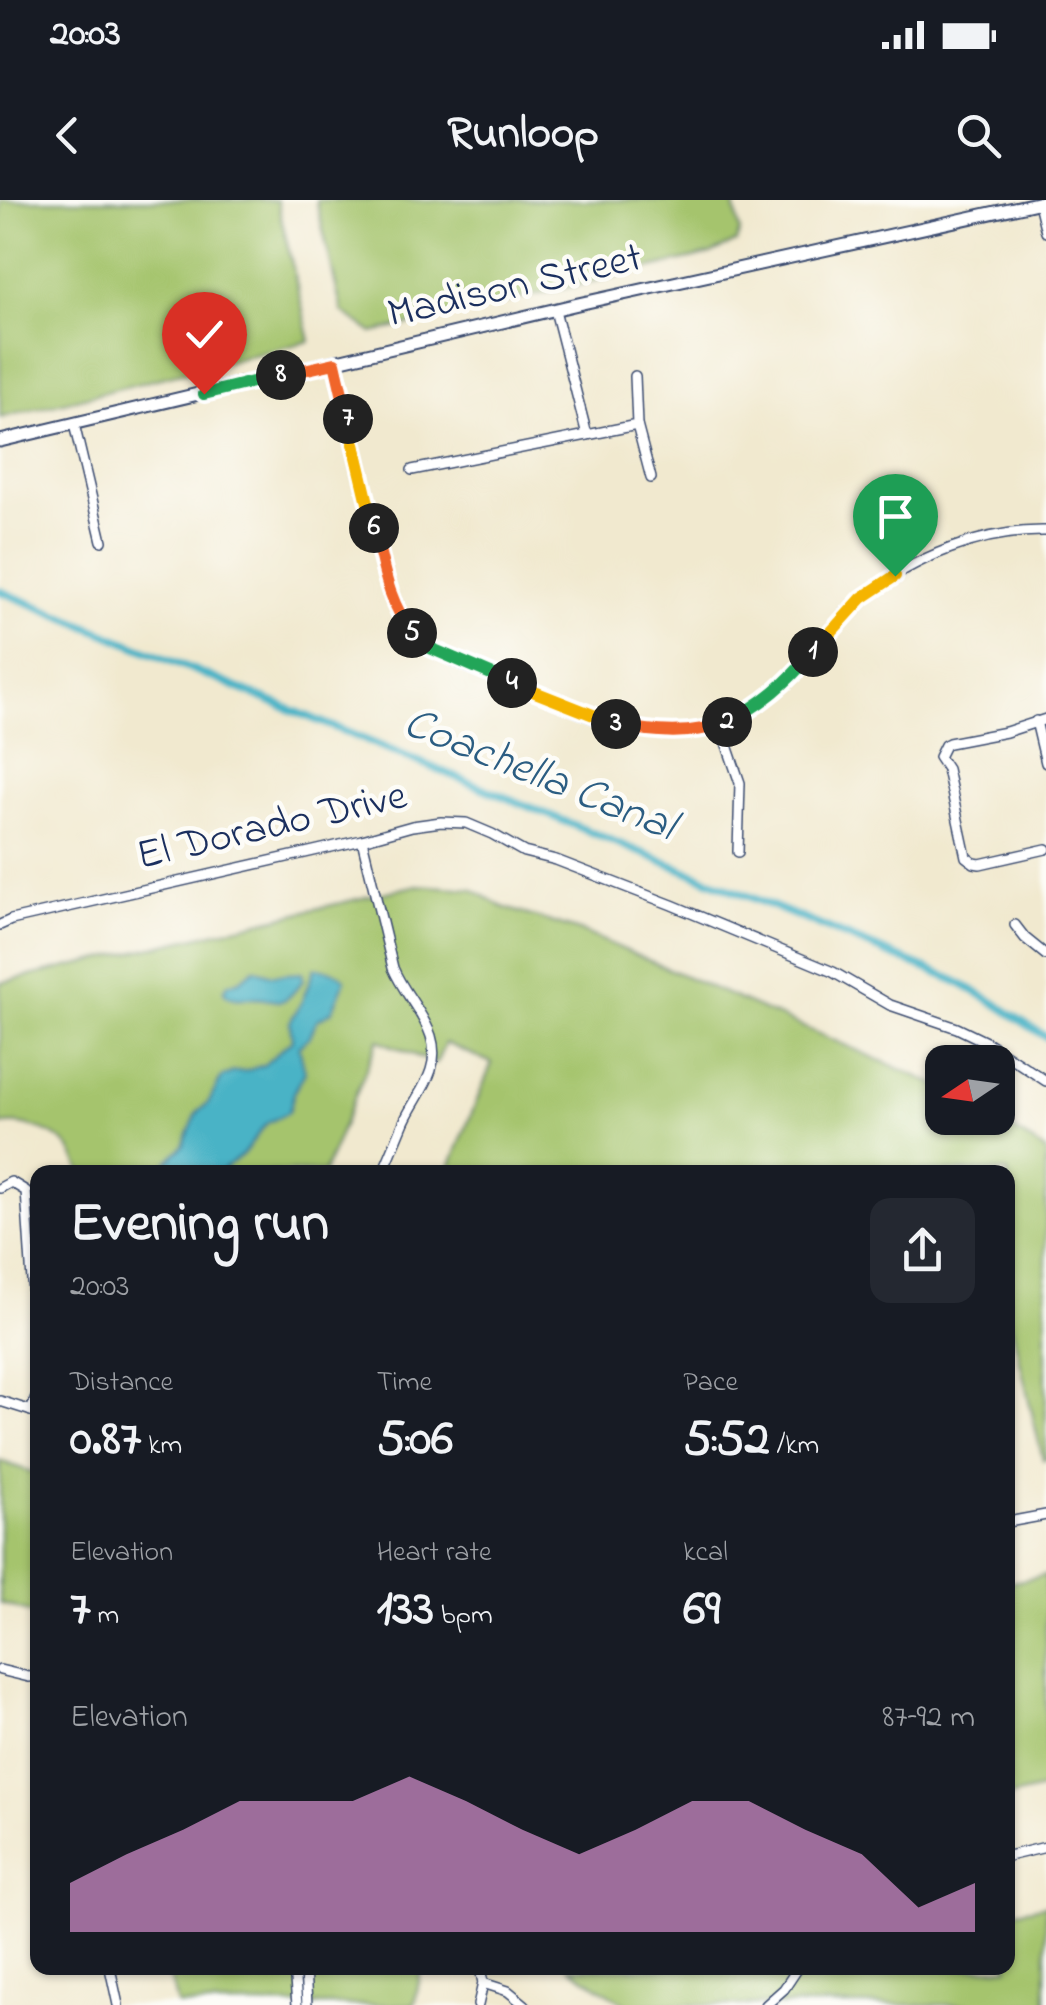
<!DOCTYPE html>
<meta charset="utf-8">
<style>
body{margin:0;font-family:"Indie Flower",sans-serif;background:#242831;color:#f1f3f6;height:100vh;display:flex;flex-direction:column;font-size:38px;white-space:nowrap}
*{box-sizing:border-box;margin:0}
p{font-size:32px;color:#9ea1a6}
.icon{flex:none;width:55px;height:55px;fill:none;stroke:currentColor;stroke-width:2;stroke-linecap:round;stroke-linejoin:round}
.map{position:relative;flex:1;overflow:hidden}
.details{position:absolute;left:30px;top:965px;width:985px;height:810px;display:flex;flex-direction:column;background:#171b24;border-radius:20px;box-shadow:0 2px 8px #0004}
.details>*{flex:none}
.needle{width:65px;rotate:257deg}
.buttons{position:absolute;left:925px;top:845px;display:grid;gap:20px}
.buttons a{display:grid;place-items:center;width:90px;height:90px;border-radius:20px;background:#171b24;box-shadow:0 2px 8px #0004;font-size:50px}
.pin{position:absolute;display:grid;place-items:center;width:85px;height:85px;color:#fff;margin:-102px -42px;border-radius:50% 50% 50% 0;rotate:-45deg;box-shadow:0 0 10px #0007}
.pin .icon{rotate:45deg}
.km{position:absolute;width:50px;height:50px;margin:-25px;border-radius:50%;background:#222;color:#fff;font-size:28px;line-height:50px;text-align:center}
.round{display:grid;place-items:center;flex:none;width:105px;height:105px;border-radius:20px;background:#242831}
.headline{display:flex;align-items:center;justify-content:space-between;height:170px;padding:0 40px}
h1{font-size:55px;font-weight:800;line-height:75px}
.metrics{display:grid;grid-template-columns:repeat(3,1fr);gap:15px;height:170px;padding:10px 40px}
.metrics div{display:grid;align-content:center}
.metrics b{font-size:50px;font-weight:800}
.metrics small{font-size:28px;font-weight:400}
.metrics p{font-size:28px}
.chart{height:280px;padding:20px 40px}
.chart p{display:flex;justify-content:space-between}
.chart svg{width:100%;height:180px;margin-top:10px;fill:#d690ce;opacity:.7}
.status{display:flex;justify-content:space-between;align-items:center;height:70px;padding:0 50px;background:#171b24;direction:ltr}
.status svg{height:28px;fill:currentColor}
header{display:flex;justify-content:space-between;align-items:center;height:130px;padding:0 40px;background:#171b24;font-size:45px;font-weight:800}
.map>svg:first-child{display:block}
.green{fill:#a5c46d;stroke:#607a66;stroke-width:2.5}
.water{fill:#48b3c6;stroke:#327192;stroke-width:2.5}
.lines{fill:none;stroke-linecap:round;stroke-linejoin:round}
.canal{stroke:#48b3c6;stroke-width:8}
.minor-casing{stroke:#3b4b6f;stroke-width:12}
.tertiary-casing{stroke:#3b4b6f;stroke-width:15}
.minor{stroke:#fff;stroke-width:9}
.tertiary{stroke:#fff;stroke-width:11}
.split-1-casing{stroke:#fff;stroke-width:20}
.split-2-casing{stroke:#fff;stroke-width:20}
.split-3-casing{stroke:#fff;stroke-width:20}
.split-4-casing{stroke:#fff;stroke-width:20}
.split-5-casing{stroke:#fff;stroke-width:20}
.split-6-casing{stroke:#fff;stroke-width:20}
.split-7-casing{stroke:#fff;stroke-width:20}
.split-8-casing{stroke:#fff;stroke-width:20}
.split-9-casing{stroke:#fff;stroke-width:20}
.split-1{stroke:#f5b400;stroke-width:12}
.split-2{stroke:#22a559;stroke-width:12}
.split-3{stroke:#f0652b;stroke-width:12}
.split-4{stroke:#f5b400;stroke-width:12}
.split-5{stroke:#22a559;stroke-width:12}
.split-6{stroke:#f0652b;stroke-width:12}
.split-7{stroke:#f5b400;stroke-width:12}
.split-8{stroke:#f0652b;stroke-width:12}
.split-9{stroke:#22a559;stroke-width:12}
.labels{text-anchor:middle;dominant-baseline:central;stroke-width:9;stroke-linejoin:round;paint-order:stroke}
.street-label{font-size:42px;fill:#1b2f5e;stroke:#fdfcf7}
.water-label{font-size:45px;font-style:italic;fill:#2b5d82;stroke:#fdfcf7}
</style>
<div class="status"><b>20:03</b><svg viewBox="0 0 49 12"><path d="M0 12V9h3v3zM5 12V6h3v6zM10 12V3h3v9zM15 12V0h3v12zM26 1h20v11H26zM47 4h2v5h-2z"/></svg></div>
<header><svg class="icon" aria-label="back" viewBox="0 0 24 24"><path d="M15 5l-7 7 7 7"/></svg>Runloop<svg class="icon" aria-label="search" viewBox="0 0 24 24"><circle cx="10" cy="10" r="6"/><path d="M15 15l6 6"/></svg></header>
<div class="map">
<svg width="1046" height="1805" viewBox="0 0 1046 1805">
<rect width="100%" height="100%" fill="#fdfcf7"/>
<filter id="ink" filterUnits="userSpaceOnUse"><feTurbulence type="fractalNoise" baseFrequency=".01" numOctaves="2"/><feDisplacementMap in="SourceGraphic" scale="20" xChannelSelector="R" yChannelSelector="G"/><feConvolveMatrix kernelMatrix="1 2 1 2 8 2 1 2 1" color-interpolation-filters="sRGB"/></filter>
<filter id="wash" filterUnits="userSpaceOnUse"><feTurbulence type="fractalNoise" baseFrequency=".0048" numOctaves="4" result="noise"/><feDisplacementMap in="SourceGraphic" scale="40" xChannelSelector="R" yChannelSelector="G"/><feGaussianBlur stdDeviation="2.25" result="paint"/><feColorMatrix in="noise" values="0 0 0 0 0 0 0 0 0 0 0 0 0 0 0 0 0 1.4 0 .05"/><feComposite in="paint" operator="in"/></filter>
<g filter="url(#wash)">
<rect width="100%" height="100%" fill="#f1e9cf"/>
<g class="green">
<path d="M0,0h277l33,141 -310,77z"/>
<path d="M316,0h417l7,31 -4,11 -25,12 -338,79 -31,-21z"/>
<path d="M417,685l55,4 31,18 80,25 359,155v31h53l51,33v309h-3l-35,-149v-139h-560l44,-109 -47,-20 -9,21 -58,-24 -54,132h-242c-4,-7 -7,-16 -12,-23 -13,-18 -48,-29 -70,-24v-142z"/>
<path d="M0,1261l37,13v141l-37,-12z"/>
<path d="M1046,1375v213l-38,9v-214z"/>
<path d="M1046,1705v100h-420l-56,-37h438v-55z"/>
<path d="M168,1768h254l-8,37h-237z"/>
</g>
<g class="water">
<path d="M317,768c11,2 20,3 28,11 0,2 -12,31 -14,33l-14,8 -7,16 -11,10 6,26 -11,21 -5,19 -23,12 -23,30 -23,18h-56l3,-10 16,-16 14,-33 11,-10 14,-26 11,-5 13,-1 18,-6 28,-25 -2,-18 12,-21 12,-32z"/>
<path d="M255,769l17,6 30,-2 1,7c-23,32 -21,18 -51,18 -11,0 -16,2 -26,-3l-2,-4 4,-7 12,-4z"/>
</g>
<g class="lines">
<path class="canal" d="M0,391l956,390 34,19 56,37"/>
</g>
</g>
<g filter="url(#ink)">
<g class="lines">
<g class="minor-casing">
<g id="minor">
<path d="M1039,3l7,29"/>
<path d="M335,163l54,229c6,15 12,28 22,40 24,27 75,41 108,54 41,17 85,42 129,46 59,4 110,-18 149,-61 22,-25 41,-54 66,-74 52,-40 118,-67 183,-66"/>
<path d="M74,224l28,117"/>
<path d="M637,225l14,53"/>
<path d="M587,235l50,-10 -2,-49"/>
<path d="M412,270l175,-35 -32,-125"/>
<path d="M1046,519l-40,13 -57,11 -4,2 -6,12 8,12 19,88 8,6 6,1 66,-15"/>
<path d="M1036,521l10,42"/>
<path d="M720,525l20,58 -2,69"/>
<path d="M362,640l31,128c10,24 30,44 38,68 11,35 -14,57 -27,86 -7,17 -14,34 -21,50"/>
<path d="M0,725l11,-5 351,-80 50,-14 29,-4 25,1 26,11 32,18 32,8 116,45 161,67 57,33 67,23 31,15 58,38"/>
<path d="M1015,725l10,13 21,17"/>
<path d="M0,988l11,-6 15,9 12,180"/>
<path d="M0,1201l38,12"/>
<path d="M31,1211l7,-19"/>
<path d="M1008,1322l38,-7"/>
<path d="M0,1470l29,7 9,-1"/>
<path d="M1008,1656l38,-9"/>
<path d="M110,1768l8,37"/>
<path d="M294,1768l3,37"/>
<path d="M305,1768l2,37"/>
<path d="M483,1783l25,8 17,14"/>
<path d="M478,1805l5,-22 -3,-15"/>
<path d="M766,1805l18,-16 14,-21"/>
</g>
</g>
<g class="tertiary-casing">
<path id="tertiary" d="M0,241l578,-137 468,-103"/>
</g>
<use href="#minor" class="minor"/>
<use href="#tertiary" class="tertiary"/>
</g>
</g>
<g class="lines" filter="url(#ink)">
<g class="split-1-casing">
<path id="split-1" d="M813,452l49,-54 33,-22"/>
</g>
<g class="split-2-casing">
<path id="split-2" d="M727,522c35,-17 61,-40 86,-70"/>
</g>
<g class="split-3-casing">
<path id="split-3" d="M616,524c36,9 76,12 111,-2"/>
</g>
<g class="split-4-casing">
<path id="split-4" d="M512,483l104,41"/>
</g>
<g class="split-5-casing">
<path id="split-5" d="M412,433l18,15 82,35"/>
</g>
<g class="split-6-casing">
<path id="split-6" d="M374,328c10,40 13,71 38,105"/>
</g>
<g class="split-7-casing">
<path id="split-7" d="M348,219l26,109"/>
</g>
<g class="split-8-casing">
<path id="split-8" d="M281,175l54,-12 13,56"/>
</g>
<g class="split-9-casing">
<path id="split-9" d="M204,194l77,-19"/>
</g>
<use href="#split-1" class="split-1"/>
<use href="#split-2" class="split-2"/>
<use href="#split-3" class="split-3"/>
<use href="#split-4" class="split-4"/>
<use href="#split-5" class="split-5"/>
<use href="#split-6" class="split-6"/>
<use href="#split-7" class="split-7"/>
<use href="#split-8" class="split-8"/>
<use href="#split-9" class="split-9"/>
</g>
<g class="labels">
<g class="street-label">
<text transform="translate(515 87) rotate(-13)">Madison Street</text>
<text transform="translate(272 627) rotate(-13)">El Dorado Drive</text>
</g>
<g class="water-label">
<text transform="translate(539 576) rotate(22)">Coachella Canal</text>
</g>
</g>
</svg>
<div class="buttons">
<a><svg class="needle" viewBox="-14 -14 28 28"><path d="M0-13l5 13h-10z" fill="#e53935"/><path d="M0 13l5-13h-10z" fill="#9ea1a6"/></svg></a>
</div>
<div class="pin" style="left:895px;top:376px;background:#1e9e55"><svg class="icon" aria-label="arrive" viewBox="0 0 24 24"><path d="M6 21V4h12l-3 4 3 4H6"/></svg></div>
<div class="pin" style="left:204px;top:194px;background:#d93025"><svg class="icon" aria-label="check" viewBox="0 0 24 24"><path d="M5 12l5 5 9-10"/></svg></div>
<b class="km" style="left:813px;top:452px">1</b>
<b class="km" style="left:727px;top:522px">2</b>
<b class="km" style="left:616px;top:524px">3</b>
<b class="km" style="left:512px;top:483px">4</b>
<b class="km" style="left:412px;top:433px">5</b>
<b class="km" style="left:374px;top:328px">6</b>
<b class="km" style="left:348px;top:219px">7</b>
<b class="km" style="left:281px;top:175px">8</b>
<section class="details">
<div class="headline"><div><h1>Evening run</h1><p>20:03</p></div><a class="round"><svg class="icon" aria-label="share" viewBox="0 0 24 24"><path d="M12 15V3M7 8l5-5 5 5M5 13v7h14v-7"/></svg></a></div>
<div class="metrics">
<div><p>Distance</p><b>0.87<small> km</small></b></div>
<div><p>Time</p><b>5:06</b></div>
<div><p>Pace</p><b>5:52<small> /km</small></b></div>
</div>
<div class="metrics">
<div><p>Elevation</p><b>7<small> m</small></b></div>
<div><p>Heart rate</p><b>133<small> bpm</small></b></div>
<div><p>kcal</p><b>69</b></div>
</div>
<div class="chart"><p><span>Elevation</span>87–92 m</p>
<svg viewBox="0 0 160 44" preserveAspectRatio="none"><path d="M0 44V32L10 25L20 19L30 12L40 12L50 12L60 6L70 12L80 19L90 25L100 19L110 12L120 12L130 19L140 25L150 38L160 32V44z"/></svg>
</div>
</section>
</div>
